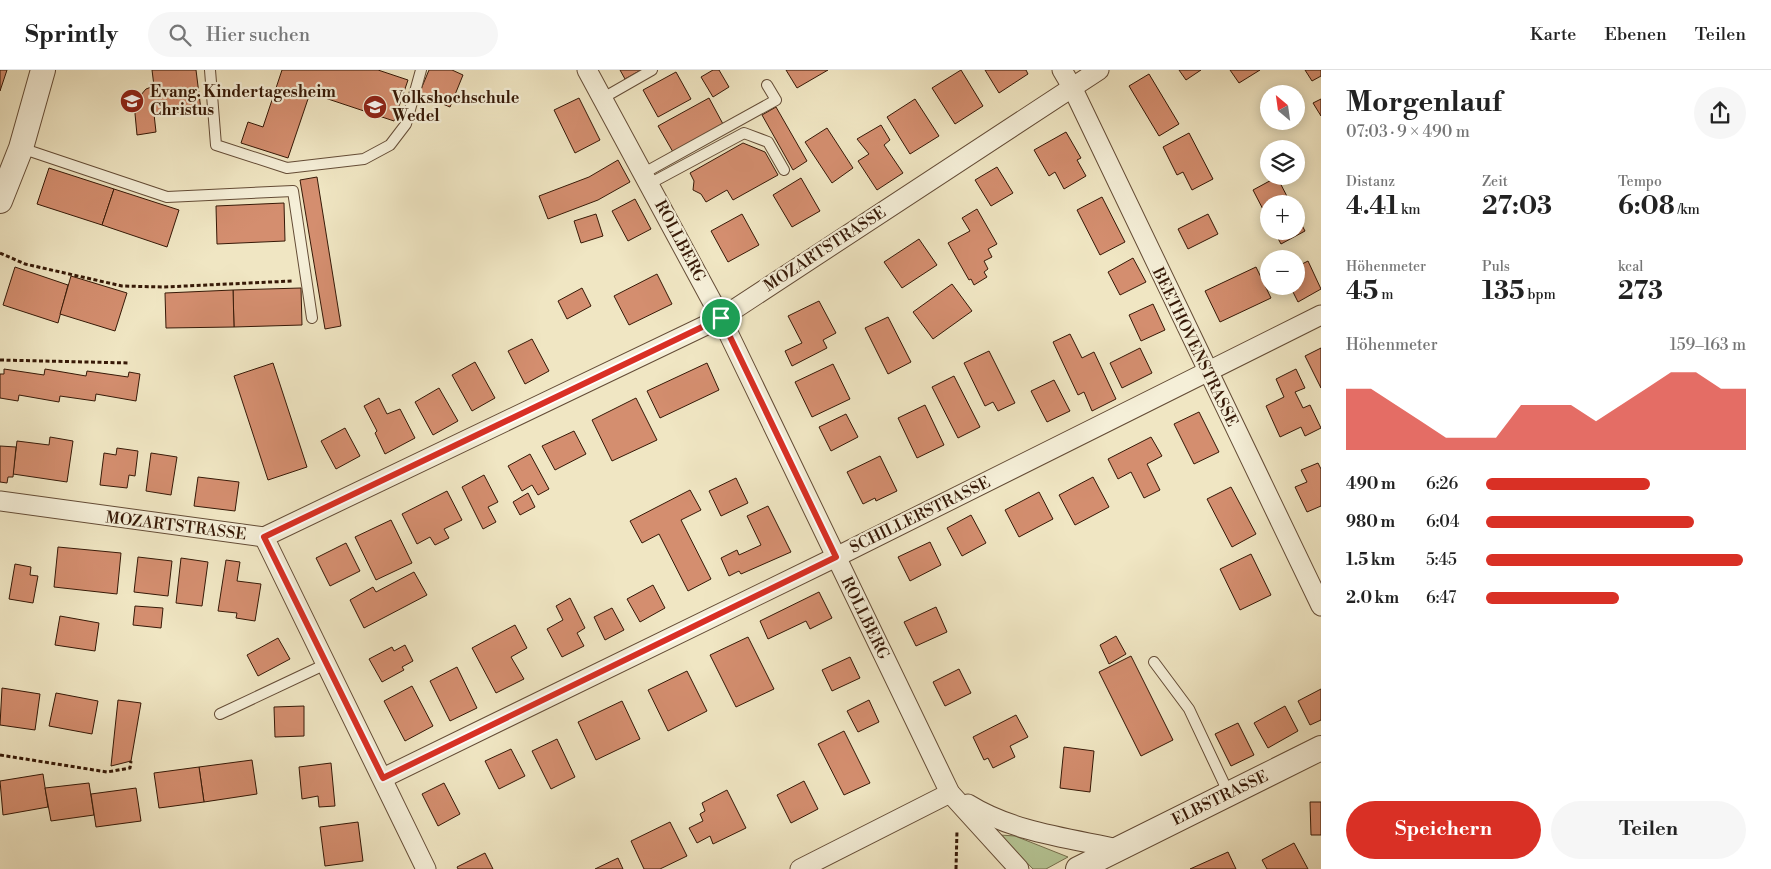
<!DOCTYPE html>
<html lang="de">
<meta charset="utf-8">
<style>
body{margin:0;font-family:"Libre Bodoni",serif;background:#f6f6f6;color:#222;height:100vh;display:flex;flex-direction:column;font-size:19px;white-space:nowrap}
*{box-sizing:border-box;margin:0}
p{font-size:16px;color:#767676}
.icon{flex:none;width:28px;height:28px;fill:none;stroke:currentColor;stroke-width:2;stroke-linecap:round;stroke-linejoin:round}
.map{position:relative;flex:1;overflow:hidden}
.details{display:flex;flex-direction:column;background:#fff;width:450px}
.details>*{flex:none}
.needle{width:32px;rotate:331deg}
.tools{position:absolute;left:1260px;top:15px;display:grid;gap:10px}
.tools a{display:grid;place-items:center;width:45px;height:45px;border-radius:50%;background:#fff;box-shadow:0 2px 12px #0003;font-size:25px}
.pin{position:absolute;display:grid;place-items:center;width:42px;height:42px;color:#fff;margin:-21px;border:2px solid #fff;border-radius:50%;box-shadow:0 1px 5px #0007}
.round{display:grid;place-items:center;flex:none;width:52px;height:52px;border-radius:26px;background:#f6f6f6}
.head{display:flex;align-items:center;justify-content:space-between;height:85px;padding:0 25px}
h1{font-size:28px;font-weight:800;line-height:38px}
.metrics{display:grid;grid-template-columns:repeat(3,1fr);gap:8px;height:85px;padding:5px 25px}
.metrics div{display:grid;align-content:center}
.metrics b{font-size:25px;font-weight:800}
.metrics small{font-size:14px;font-weight:400}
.metrics p{font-size:14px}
.chart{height:140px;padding:10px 25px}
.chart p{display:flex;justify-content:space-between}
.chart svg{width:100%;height:90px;margin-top:5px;fill:#d93025;opacity:.7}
.primary-button{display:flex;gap:10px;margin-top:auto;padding:10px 25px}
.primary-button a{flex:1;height:58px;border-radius:30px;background:#d93025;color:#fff;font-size:20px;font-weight:800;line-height:58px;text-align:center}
.primary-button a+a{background:#f6f6f6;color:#222}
ul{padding:0 25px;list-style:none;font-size:16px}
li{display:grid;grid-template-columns:80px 60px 1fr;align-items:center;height:38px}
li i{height:12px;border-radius:6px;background:#d93025}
header{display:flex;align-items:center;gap:30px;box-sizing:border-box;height:70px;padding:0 25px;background:#fff;border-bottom:1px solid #e0e0e0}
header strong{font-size:24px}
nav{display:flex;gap:28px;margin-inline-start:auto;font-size:18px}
.search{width:350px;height:45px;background:#f6f6f6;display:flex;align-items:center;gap:12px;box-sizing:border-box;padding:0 18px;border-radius:28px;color:#767676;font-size:19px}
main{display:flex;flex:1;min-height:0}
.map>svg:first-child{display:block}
.green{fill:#b6c696;stroke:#76704e}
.building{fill:#d48e6f;stroke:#361907}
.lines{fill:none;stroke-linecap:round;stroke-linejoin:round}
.service-casing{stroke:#644c36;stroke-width:12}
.minor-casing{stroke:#644c36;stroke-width:21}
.tertiary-casing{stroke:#644c36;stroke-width:26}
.path{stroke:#361907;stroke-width:3;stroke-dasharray:4 2.5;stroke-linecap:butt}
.service{stroke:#f5efd8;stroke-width:10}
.minor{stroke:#f5efd8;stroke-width:19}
.tertiary{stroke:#f5efd8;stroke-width:24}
.route-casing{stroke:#fff;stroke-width:10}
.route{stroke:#d93025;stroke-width:6}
.labels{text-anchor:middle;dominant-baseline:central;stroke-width:4.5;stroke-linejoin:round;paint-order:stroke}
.poi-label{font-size:16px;font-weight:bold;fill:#361907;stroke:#f5efd8;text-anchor:start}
.street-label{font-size:16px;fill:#361907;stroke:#f5efd8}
</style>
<header>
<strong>Sprintly</strong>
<div class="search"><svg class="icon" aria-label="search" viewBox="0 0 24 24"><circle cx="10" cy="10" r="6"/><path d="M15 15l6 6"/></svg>Hier suchen</div>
<nav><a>Karte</a><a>Ebenen</a><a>Teilen</a></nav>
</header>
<main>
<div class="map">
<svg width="1321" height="799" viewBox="0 0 1321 799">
<rect width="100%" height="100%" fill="#f0e6c3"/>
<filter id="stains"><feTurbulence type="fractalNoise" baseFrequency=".004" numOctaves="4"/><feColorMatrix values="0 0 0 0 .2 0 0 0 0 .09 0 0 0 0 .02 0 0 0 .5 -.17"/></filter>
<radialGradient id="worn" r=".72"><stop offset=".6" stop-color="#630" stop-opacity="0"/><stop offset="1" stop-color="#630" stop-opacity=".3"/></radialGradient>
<path class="green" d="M1000,765l15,1 53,21 -22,12h-13z"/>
<g class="building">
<path d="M0,0h7l-7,21z"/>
<path d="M152,0h44l5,40 -47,4 2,18 -19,3 -3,-32 12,-14 8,-3z"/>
<path d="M282,0h96l30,10 -14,41 -84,-28 -22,65 -47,-15 7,-21 15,5z"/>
<path d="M429,0h23l11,5 -13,32 -31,-13z"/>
<path d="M620,0h21l-16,9z"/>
<path d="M713,0h6l10,17 -16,10 -12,-20z"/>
<path d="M786,0h42l-31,18z"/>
<path d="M961,0l22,36 -28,18 -23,-36z"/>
<path d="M985,0h41l2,4 -29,19z"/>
<path d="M1179,0h22l-15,10z"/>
<path d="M1230,0h30l-21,13z"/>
<path d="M1305,0h16v6l-9,5z"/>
<path d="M676,2l15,27 -33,18 -15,-27z"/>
<path d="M1149,4l30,50 -20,12 -30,-50z"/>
<path d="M579,28l21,42 -25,13 -21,-43z"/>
<path d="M709,28l14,26 -50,28 -15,-26z"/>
<path d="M915,29l24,37 -29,18 -23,-37z"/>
<path d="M1321,29v17l-8,-13z"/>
<path d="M776,37l31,54 -14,9 -31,-55z"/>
<path d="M881,55l9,15 -6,5 19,28 -26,17 -19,-29 11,-7 -12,-15z"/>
<path d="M827,58l26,40 -21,15 -27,-41z"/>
<path d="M1066,62l15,26 -4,2 9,16 -22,13 -9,-17 -6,4 -15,-26z"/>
<path d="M1189,63l24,46 -21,11 -9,-18 -6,3 -14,-28z"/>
<path d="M743,73l22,9 13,23 -45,25 -6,-10 -21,12 -5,-8 -8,-4 1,-9 -4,-8z"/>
<path d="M618,90l12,22 -32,18 -50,19 -9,-23 50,-19z"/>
<path d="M997,97l16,26 -22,13 -16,-26z"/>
<path d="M49,98l65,21 -12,36 -65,-21z"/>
<path d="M317,107l24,149 -16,3 -25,-149z"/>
<path d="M1277,107l14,27h-22v17l-16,-31z"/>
<path d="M801,108l19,33 -28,16 -19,-32z"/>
<path d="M114,119l65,21 -12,37 -65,-22z"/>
<path d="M1102,127l23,45 -25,13 -23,-45z"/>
<path d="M635,129l16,30 -23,12 -16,-30z"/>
<path d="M284,133l1,38 -68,3 -1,-38z"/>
<path d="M977,139l20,35 -9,5 4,8 -8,4 4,8 -4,3 3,5 -13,8 -3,-6 -2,1 -21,-37 22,-12 -8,-13z"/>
<path d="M596,144l7,22 -22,7 -7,-22z"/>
<path d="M742,144l17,31 -31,17 -17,-31z"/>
<path d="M1208,144l10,20 -30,15 -10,-20z"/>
<path d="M1296,144l9,17 -24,13 -7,-13h22z"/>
<path d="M919,169l18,26 -35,23 -18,-26z"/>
<path d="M1133,188l13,24 -26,13 -12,-23z"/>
<path d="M1308,191l13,28 -23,13 -8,-16h6v-19z"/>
<path d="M15,197l53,18 -10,38 -55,-18z"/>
<path d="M1256,197l15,31 -51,24 -15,-31z"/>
<path d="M657,204l15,30 -43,21 -15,-29z"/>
<path d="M71,206l56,17 -12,38 -55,-17z"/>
<path d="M952,214l20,27 -39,28 -20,-27z"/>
<path d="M301,218l1,37 -68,2 -1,-37z"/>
<path d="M582,218l9,18 -24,13 -9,-18z"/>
<path d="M233,220l1,37 -68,1 -1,-35z"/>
<path d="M819,231l17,32 -13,7 4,8 -35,18 -7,-15 17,-8 -14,-27z"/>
<path d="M1153,234l12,26 -24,11 -12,-26z"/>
<path d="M888,247l23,45 -23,12 -23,-46z"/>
<path d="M1070,264l12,24 12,-6 22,47 -24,12 -8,-19 -6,3 -25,-53z"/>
<path d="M532,269l17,32 -24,13 -17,-33z"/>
<path d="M1140,278l12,25 -30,15 -12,-25z"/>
<path d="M1321,278v40l-16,-32z"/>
<path d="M989,281l26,52 -17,8 -5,-9 -8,4 -21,-43z"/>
<path d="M475,292l20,36 -23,13 -20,-36z"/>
<path d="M273,293l34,104 -39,13 -34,-104z"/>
<path d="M707,293l12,27 -59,28 -13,-27z"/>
<path d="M833,294l17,35 -38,18 -17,-35z"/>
<path d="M4,299l40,6 1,-6 41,7 1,-5 41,6 1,-5 11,2 -4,27 -40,-7 -1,7 -35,-5 -1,6 -40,-7 -1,6 -18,-3v-24h4z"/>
<path d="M1296,299l9,19 -10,4 8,16 7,-3 11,23 -16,8 -4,-9 -21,10 -14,-31 18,-9 -8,-18z"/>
<path d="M954,306l26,51 -22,11 -26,-51z"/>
<path d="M1054,310l16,31 -23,11 -16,-31z"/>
<path d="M439,318l19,33 -25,14 -18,-33z"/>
<path d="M379,328l8,16 13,-5 15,29 -30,16 -10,-21 2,-2 -13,-25z"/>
<path d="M636,328l21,42 -45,21 -20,-41z"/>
<path d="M925,335l19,40 -27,13 -19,-40z"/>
<path d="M1199,342l20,40 -25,12 -20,-40z"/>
<path d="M846,344l12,23 -27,14 -12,-24z"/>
<path d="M345,358l15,28 -24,13 -15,-28z"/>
<path d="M574,361l12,23 -31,16 -13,-24z"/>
<path d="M50,367l23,4 -6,41 -54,-8 4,-33 32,4z"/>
<path d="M1151,367l11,19 -15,8 13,26 -16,8 -13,-26 -13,7 -10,-20z"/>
<path d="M0,376l16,1 -3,30h-5l-1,6 -7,-1z"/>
<path d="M117,378l21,3 -3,25 -6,-1 -2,13 -27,-3 4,-32 12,2z"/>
<path d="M151,383l26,4 -6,38 -25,-4z"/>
<path d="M530,384l19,35 -11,6 -6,-10 -10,6 -14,-25z"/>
<path d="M880,386l17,35 -21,10 -1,-3 -12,6 -16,-32z"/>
<path d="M1318,393l3,6v37l-14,6 -12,-25 12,-5 -6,-12z"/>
<path d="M484,405l14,27 -10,5 8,15 -13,7 -21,-42z"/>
<path d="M198,407l41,5 -4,29 -41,-5z"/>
<path d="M1093,407l16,30 -34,18 -16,-30z"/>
<path d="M736,408l12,25 -27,13 -12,-25z"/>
<path d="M1231,417l25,47 -24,13 -25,-48z"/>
<path d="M690,420l11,20 -20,10 30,59 -23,12 -29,-57 -17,9 -12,-22z"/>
<path d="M447,421l15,29 -18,9 5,9 -14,7 -5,-8 -13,7 -15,-30z"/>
<path d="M1039,422l14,27 -34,18 -14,-27z"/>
<path d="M528,423l7,14 -15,8 -7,-13z"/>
<path d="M768,436l23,46 -50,22 -2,-3 -10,5 -8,-18 16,-8 2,5 22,-10 -14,-29z"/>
<path d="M971,445l15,28 -24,13 -15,-28z"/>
<path d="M391,450l21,43 -36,17 -21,-43z"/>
<path d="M930,472l11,23 -31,16 -12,-24z"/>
<path d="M346,473l14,28 -30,15 -14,-28z"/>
<path d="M58,477l63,6 -4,41 -63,-7z"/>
<path d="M1251,484l20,41 -31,15 -20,-41z"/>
<path d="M138,487l34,4 -4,35 -34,-4z"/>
<path d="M181,488l27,4 -6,44 -26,-3z"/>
<path d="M226,490l14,2 -3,19 24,3 -6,37 -19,-3 1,-5 -19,-2z"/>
<path d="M15,494l16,3 -1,8 8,1 -5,27 -24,-4z"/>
<path d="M414,502l13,23 -63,33 -14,-28 23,-13 3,5z"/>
<path d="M653,515l12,23 -25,14 -13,-23z"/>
<path d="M819,522l13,26 -22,11 -4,-8 -38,18 -8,-18z"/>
<path d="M570,528l15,30 -8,5 7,13 -22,11 -15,-28 16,-9 -7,-14z"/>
<path d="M135,536l28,2 -2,20 -28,-3z"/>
<path d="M936,537l11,25 -31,14 -12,-24z"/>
<path d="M612,538l12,22 -19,10 -11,-23z"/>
<path d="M60,546l39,7 -4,28 -40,-6z"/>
<path d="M515,555l12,23 -16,9 13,22 -28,14 -24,-45z"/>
<path d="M1116,566l10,18 -17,10 -9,-19z"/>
<path d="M748,567l26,52 -38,18 -26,-52z"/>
<path d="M278,568l12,21 -32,17 -11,-21z"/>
<path d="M405,575l8,16 -11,6 2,3 -22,12 -13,-23 23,-12 2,4z"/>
<path d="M1131,586l42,84 -32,16 -42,-84z"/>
<path d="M850,587l10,21 -28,13 -10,-21z"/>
<path d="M457,597l20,41 -27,13 -20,-40z"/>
<path d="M959,599l12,24 -26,13 -12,-24z"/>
<path d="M687,601l20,40 -39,20 -20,-41z"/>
<path d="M412,616l21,40 -28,15 -21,-40z"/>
<path d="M2,618l38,6 -5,36 -35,-5z"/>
<path d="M1321,619v31l-11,5 -12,-24z"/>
<path d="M56,623l42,8 -6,33 -43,-8z"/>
<path d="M118,630l23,3 -10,58 -20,5z"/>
<path d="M869,630l10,22 -21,10 -11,-21z"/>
<path d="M622,631l18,38 -44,21 -18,-38z"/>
<path d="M304,636v30l-29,1 -1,-30z"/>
<path d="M1285,636l13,25 -30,17 -14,-25z"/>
<path d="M1016,645l12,22 -18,9 5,11 -22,11 -5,-10 -4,2 -11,-23z"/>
<path d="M1238,653l16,32 -23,11 -16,-32z"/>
<path d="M844,661l26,52 -26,12 -26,-51z"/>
<path d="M557,669l18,38 -24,12 -19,-38z"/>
<path d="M1064,677l30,4 -4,41 -30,-4z"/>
<path d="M511,679l14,27 -26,13 -14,-28z"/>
<path d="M252,690l5,34 -53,8 -5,-35z"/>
<path d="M331,693l4,43 -16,1 -1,-11 -16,3 -3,-32z"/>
<path d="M199,697l5,35 -45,6 -5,-35z"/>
<path d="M43,704l5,33 -45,8 -3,-34z"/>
<path d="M804,711l14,28 -27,14 -14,-28z"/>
<path d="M89,713l5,32 -43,6 -6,-33z"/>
<path d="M444,713l16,31 -22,12 -16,-32z"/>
<path d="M136,718l5,33 -45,6 -5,-33z"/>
<path d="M727,720l19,38 -33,16 -3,-8 -13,7 -8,-15 14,-7 -3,-7 5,-3 -3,-8z"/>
<path d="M1310,732h11v33h-10z"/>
<path d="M358,752l5,39 -38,5 -5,-39z"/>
<path d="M670,752l17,34 -27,13h-16l-13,-28z"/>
<path d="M1294,773l14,26h-41l-5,-9z"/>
<path d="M1228,782l8,17h-46z"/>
<path d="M485,783l8,16h-35l-1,-2z"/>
<path d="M618,788l5,11h-28z"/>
</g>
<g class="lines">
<g class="service-casing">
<g id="service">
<path d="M210,0l6,75 71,23 77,-9 26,-14 16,-21 15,-54"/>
<path d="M603,28l49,-28"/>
<path d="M21,78l146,49 126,-6 19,127"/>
<path d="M644,103l132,-73 -9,-15"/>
<path d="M649,114l95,-51 24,9 16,28"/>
<path d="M1154,592l35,47 40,85"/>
<path d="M220,644l106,-50"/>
</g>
</g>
<g class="minor-casing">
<g id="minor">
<path d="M587,0l134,248 229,475 69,76"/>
<path d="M1062,0l10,17 249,519"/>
<path d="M0,431l264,36 457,-219 378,-248"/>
<path d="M264,467l162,332"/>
<path d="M383,708l453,-221 485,-242"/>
<path d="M968,734c45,28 100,34 151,45"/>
<path d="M800,799l150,-76"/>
</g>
</g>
<g class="tertiary-casing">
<g id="tertiary">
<path d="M0,131l21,-53 22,-78"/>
<path d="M1078,799l243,-121"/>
</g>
</g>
<g class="path">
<path d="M0,183l25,11 97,22 42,1 128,-6"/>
<path d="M0,290l130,3"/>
<path d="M0,685l107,17 23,-4 1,-7"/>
<path d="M956,799l1,-39"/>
</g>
<use href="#service" class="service"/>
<use href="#minor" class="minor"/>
<use href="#tertiary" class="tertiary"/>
</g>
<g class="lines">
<g class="route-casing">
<path id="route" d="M721,248l115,239 -453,221 -119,-241z"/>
</g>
<use href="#route" class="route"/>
</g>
<defs>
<g id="school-disc" transform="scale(1.25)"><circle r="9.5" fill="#8f2418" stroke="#f5efd8"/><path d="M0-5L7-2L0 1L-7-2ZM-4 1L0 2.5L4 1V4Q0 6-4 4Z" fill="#fff"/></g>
<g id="university-disc" transform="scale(1.25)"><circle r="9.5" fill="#8f2418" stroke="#f5efd8"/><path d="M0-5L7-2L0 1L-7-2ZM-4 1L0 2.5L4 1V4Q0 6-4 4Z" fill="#fff"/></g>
</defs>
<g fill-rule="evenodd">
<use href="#school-disc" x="132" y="31"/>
<use href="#university-disc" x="375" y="37"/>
</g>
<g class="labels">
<g class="poi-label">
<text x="150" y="22">Evang. Kindertagesheim<tspan x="150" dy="18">Christus</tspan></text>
<text x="392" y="28">Volkshochschule<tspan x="392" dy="18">Wedel</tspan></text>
</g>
<g class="street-label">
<text transform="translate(680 171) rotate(62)">ROLLBERG</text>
<text transform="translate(825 179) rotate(-33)">MOZARTSTRASSE</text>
<text transform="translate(1195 277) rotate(64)">BEETHOVENSTRASSE</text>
<text transform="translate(920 445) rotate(-26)">SCHILLERSTRASSE</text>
<text transform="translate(176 456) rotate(7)">MOZARTSTRASSE</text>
<text transform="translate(865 548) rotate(64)">ROLLBERG</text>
<text transform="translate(1220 728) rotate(-26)">ELBSTRASSE</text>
</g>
</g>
<rect width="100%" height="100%" filter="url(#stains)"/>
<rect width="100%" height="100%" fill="url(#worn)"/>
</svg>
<div class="tools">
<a><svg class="needle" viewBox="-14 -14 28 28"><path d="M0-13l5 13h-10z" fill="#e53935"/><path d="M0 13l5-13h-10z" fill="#767676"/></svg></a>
<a><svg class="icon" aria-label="layers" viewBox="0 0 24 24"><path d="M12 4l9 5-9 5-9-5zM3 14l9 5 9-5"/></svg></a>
<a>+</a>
<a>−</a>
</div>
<div class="pin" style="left:721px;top:248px;background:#1e9e55"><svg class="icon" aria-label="arrive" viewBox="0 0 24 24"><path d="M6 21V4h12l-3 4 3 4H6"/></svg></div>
</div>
<section class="details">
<div class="head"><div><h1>Morgenlauf</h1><p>07:03 · 9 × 490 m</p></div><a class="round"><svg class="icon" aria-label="share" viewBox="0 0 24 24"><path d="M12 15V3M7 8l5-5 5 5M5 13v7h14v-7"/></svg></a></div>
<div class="metrics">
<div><p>Distanz</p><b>4.41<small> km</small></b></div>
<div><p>Zeit</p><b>27:03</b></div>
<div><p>Tempo</p><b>6:08<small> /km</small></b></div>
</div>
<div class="metrics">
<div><p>Höhenmeter</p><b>45<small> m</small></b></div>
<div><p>Puls</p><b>135<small> bpm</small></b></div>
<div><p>kcal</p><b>273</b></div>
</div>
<div class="chart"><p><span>Höhenmeter</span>159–163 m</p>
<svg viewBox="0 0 160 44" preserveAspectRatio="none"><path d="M0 44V14L10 14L20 22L30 30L40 38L50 38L60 38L70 22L80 22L90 22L100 30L110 22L120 14L130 6L140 6L150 14L160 14V44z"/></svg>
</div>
<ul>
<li><b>490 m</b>6:26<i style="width:63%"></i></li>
<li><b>980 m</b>6:04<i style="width:80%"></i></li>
<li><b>1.5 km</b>5:45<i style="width:99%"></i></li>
<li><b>2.0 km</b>6:47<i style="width:51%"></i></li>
</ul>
<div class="primary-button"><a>Speichern</a><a>Teilen</a></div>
</section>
</main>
